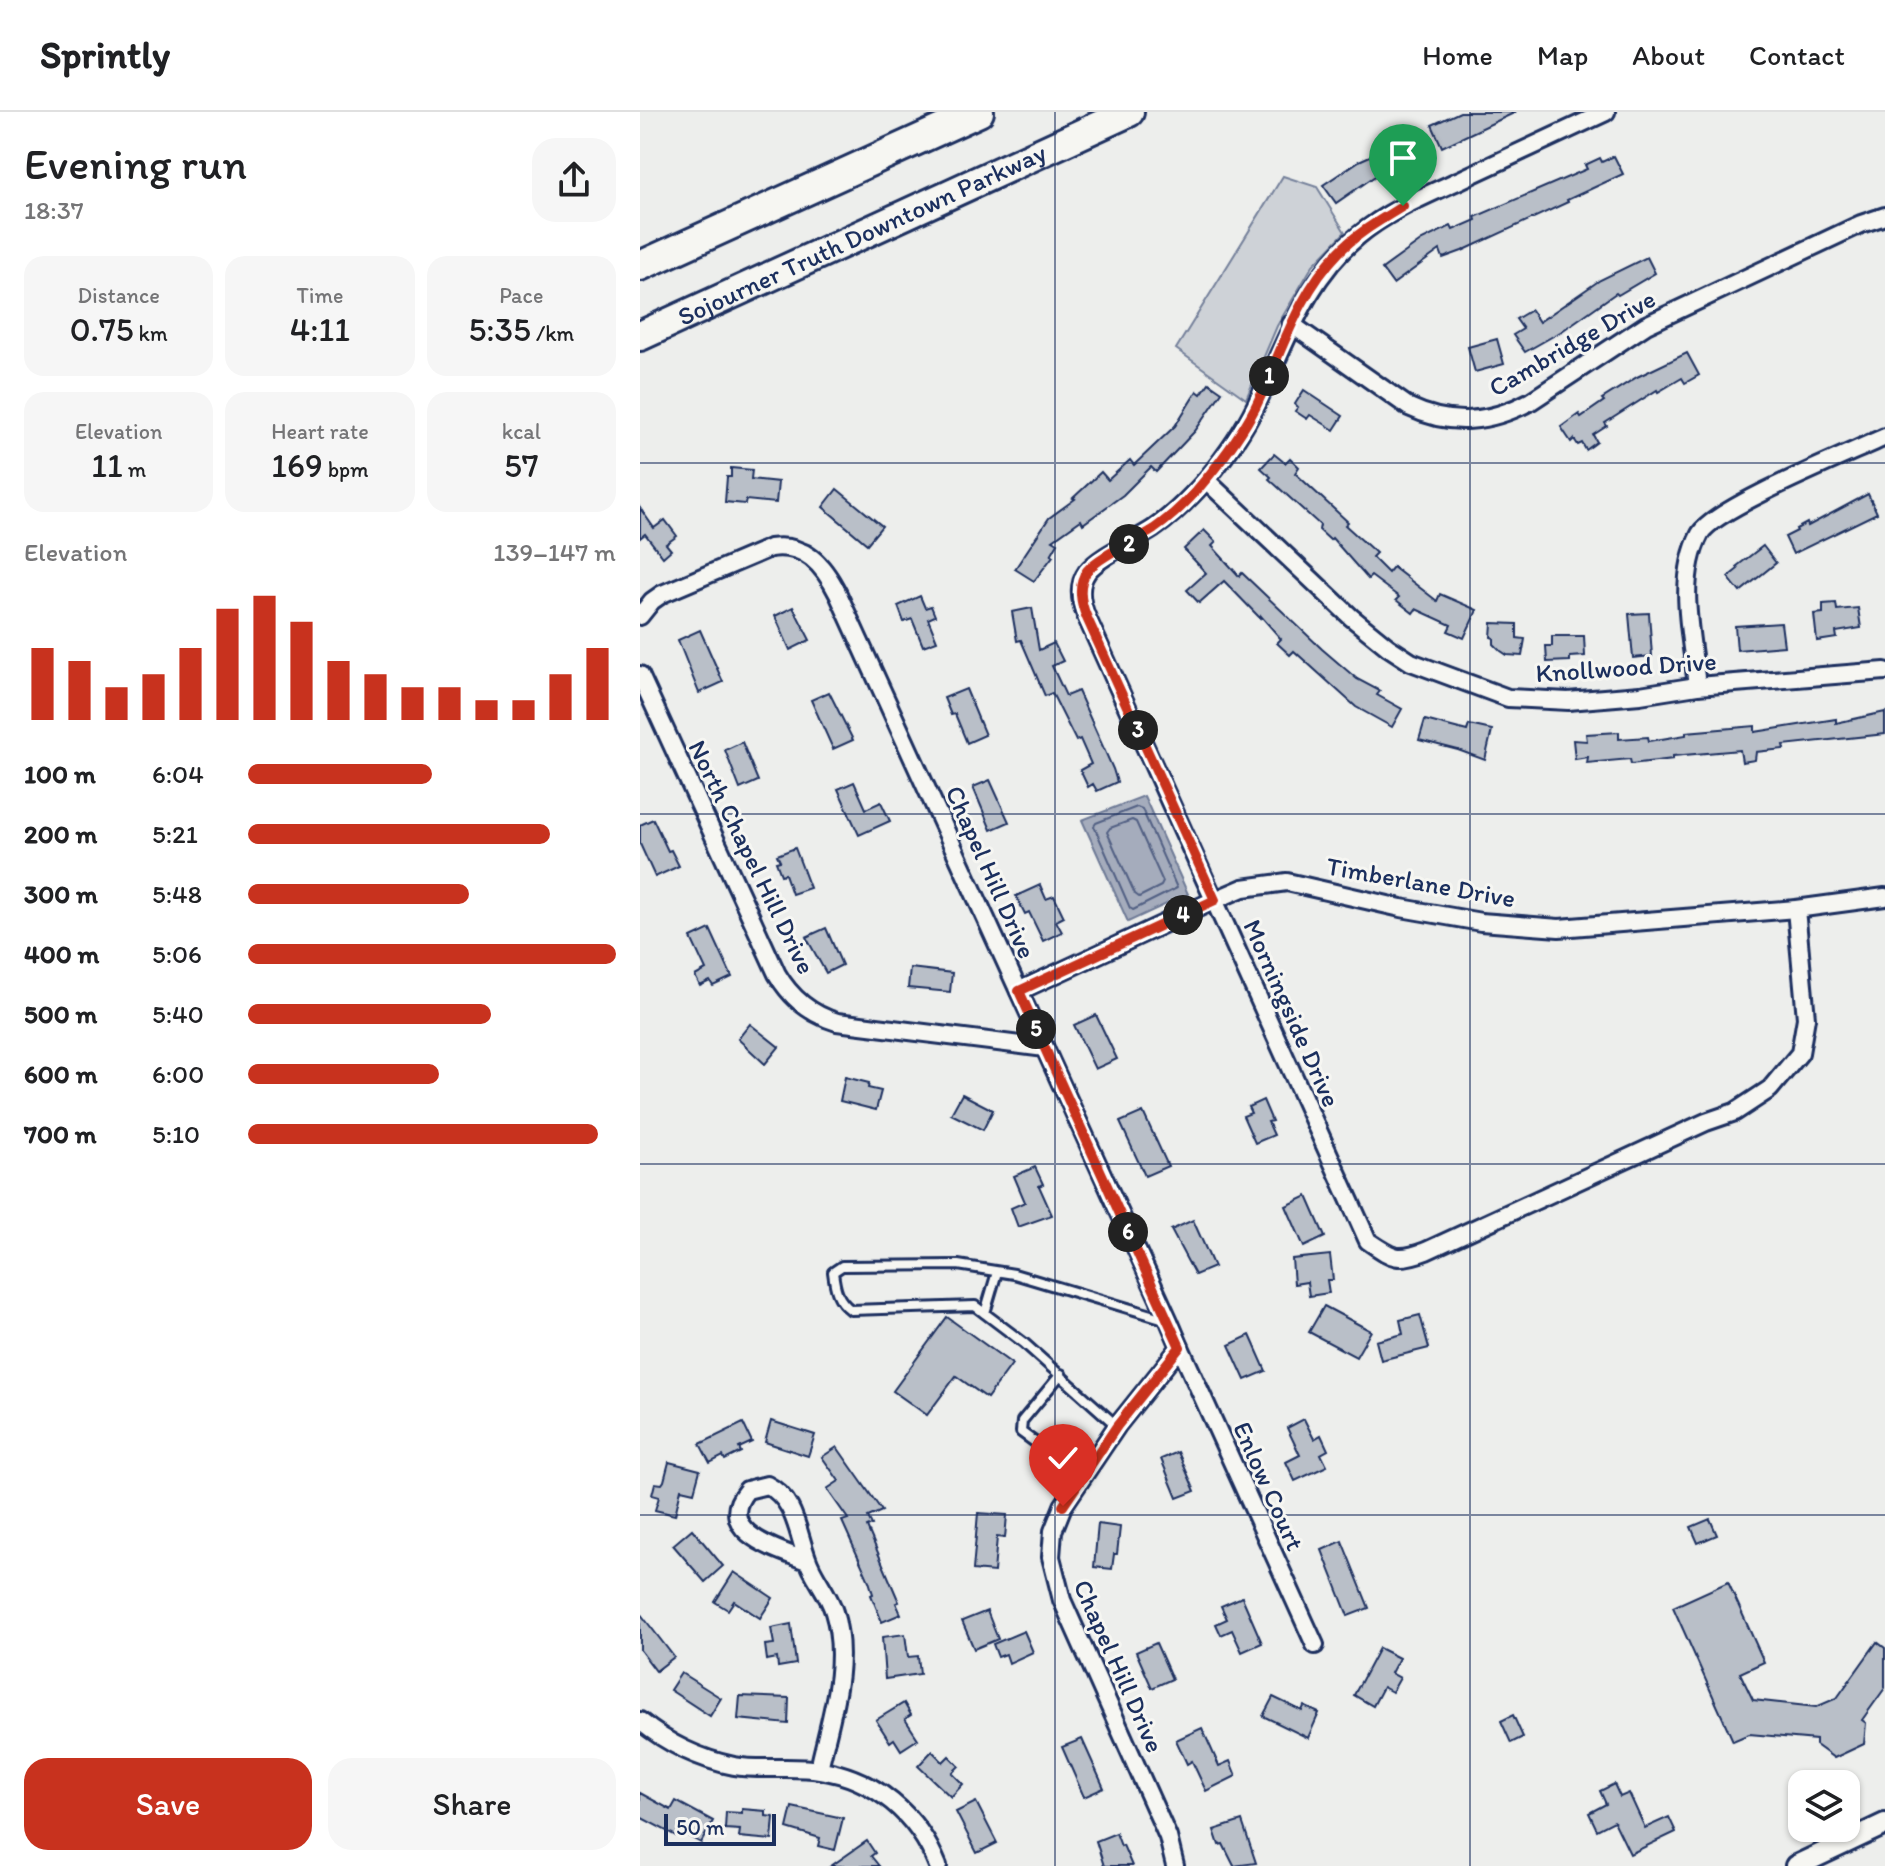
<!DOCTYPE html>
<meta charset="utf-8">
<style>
body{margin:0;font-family:Itim,sans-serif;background:#f6f6f6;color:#202124;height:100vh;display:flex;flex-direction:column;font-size:30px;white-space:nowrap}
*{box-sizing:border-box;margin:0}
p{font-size:26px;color:#757577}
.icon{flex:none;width:44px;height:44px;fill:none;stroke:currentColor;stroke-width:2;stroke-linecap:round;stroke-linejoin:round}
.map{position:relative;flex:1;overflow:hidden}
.panel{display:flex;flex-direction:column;background:#fff;width:640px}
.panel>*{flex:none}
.controls{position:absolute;left:1148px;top:1658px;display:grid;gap:16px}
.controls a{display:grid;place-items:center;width:72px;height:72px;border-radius:16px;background:#fff;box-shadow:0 2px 6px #0004;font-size:40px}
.scale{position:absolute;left:24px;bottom:20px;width:112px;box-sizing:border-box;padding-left:8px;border:4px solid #1b2f5e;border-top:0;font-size:22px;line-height:28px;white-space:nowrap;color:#1b2f5e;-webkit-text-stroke:6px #f6f6f2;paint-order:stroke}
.pin{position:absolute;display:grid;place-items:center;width:68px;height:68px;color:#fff;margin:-82px -34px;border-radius:50% 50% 50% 0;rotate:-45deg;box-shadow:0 0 8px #0007}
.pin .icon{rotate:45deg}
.km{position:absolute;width:40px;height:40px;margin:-20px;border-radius:50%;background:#222;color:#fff;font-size:22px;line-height:40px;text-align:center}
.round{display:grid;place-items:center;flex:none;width:84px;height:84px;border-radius:24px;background:#f6f6f6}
.head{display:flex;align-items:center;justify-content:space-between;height:136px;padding:0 24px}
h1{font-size:44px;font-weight:600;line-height:60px}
.figures{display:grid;grid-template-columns:repeat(3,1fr);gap:12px;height:136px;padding:8px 24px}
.figures div{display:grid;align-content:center;border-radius:20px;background:#f6f6f6;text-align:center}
.figures b{font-size:34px;font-weight:600}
.figures small{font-size:22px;font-weight:400}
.figures p{font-size:22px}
.chart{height:224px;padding:16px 24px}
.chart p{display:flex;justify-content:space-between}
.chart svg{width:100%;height:144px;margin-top:8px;stroke:#c8321e;stroke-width:6}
.action{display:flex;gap:16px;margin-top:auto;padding:16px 24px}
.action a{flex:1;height:92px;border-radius:24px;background:#c8321e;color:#fff;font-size:32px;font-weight:600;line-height:92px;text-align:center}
.action a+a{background:#f6f6f6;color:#202124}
ul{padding:0 24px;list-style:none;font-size:26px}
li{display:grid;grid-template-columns:128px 96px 1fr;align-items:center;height:60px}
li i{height:20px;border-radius:10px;background:#c8321e}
header{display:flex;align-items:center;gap:48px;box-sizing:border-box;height:112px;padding:0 40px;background:#fff;border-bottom:2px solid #e0e0e0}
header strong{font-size:38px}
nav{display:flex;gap:44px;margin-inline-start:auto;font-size:28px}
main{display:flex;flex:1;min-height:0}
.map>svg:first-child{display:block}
.green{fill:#ced2d7;stroke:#74809a;stroke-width:2}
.water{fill:#a5acbc;stroke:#6e7a96;stroke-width:2}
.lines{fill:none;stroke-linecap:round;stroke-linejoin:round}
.shore{stroke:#526184;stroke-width:2}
.building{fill:#b9bfc8;stroke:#1b2f5e;stroke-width:2}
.service-casing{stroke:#1b2f5e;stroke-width:14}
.minor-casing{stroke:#1b2f5e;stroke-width:22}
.tertiary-casing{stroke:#1b2f5e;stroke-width:26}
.motorway-casing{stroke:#1b2f5e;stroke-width:34}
.service{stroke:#f6f6f2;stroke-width:8}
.minor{stroke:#f6f6f2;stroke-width:16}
.tertiary{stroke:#f6f6f2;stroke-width:20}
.motorway{stroke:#f6f6f2;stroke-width:28}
.route-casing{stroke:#fff;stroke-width:16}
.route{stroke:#c8321e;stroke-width:10}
.grid{fill:none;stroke:#1b2f5e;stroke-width:2;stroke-opacity:0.55}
.labels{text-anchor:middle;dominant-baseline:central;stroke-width:6;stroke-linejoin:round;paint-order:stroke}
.street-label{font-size:26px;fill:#1b2f5e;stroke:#f6f6f2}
</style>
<header>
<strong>Sprintly</strong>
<nav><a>Home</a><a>Map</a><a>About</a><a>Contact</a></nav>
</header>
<main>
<section class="panel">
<div class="head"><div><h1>Evening run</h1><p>18:37</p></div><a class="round"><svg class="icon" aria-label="share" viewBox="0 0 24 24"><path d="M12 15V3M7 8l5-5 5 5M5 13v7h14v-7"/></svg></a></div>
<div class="figures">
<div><p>Distance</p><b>0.75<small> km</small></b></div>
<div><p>Time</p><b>4:11</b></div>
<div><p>Pace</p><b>5:35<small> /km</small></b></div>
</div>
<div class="figures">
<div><p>Elevation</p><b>11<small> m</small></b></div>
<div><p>Heart rate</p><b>169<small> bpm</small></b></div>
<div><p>kcal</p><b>57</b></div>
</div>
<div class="chart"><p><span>Elevation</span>139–147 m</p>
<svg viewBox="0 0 160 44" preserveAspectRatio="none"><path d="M5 44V22M15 44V26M25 44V34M35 44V30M45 44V22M55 44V10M65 44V6M75 44V14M85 44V26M95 44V30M105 44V34M115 44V34M125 44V38M135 44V38M145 44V30M155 44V22"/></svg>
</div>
<ul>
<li><b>100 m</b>6:04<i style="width:50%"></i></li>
<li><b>200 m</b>5:21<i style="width:82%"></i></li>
<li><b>300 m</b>5:48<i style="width:60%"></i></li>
<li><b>400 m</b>5:06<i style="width:100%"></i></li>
<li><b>500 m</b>5:40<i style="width:66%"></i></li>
<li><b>600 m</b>6:00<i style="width:52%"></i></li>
<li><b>700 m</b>5:10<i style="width:95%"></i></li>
</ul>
<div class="action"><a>Save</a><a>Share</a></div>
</section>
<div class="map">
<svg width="1245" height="1754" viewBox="0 0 1245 1754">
<rect width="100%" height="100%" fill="#edeeec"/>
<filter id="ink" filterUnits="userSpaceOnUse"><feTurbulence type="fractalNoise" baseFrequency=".0125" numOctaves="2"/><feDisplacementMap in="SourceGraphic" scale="16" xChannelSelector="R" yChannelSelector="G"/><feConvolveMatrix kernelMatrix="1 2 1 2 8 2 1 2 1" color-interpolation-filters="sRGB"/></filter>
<g filter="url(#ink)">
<path class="green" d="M643,64l34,11 28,45 -32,33 -36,61 -31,73 -70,-50z"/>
<path class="water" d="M504,684l44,98 -60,28 -46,-102z"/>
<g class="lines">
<g class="shore">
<path d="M497,695l5,2 35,79 -44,22 -3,-2 -36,-82 2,-3z"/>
<path d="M492,708l4,2 27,60 -2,4 -22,11 -4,-3 -28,-62 3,-4z"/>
</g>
</g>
<g class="building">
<path d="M820,0h56l-74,35 -10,-22z"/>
<path d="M748,22l5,11 18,-9 9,20 -38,18 -1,-2 -45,31 -13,-18 36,-24 20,-9 -5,-11z"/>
<path d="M974,44l9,18 -56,26 1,2 -106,49 -19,7 -3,-8 -47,34 -11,-15 40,-29 29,-14 2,4 23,-10 -1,-3 112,-48 -2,-4 15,-7 2,4z"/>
<path d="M1007,145l8,16 -37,22 -2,-2 -54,38 -37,21 -12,-17 10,-6 -7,-10 15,-9 8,12 61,-42z"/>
<path d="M857,227l7,25 -29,8 -7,-25z"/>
<path d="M1047,241l12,22 -14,8 -3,-5 -24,14 -1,-2 -52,33 2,3 -14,9 4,7 -11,8 -4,-7 -4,2 -4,-6 -3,3 -10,-15 18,-13 2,3 23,-16 -2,-2 35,-22z"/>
<path d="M569,271l13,9 -27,39 -39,41 -5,-5 -28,28 -40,29 -2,-4 -28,20 5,3 -7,12 2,1 -19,25 -19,-12 34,-51 26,-19 -2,-1 28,-26 7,8 22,-20 4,5 41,-39 22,-35 4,3z"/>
<path d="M664,278l39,26 -9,14 -24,-15 -3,4 -12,-8 3,-4 -3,-3z"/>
<path d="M634,342l11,9 5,-5 9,9 -4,6 53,49 -3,3 31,28 -4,4 16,16 5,-6 44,34 3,-7 37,16 -13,28 -16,-7 3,-6 -35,-16 -3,4 -17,-13 3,-3 -28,-21 -3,3 -36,-41 -2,2 -11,-10 1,-5 -51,-46 2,-2 -10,-9z"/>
<path d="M91,356l21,2 -1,9 27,3 -2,21 -30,-3 -1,4 -20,-2 2,-25h4z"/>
<path d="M197,377l45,37 -15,18 -44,-37z"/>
<path d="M1228,382l9,19 -84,41 -8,-17 12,-6 -1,-2 11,-6 1,3z"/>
<path d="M0,396l14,20 11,-8 12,16 -11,8 5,6 -8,7 -18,-23 -5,4z"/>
<path d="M564,418l12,12 -4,4 27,30 3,-3 80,76 35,30 23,12 -3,4 25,14 -10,18 -36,-20 -62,-56 -4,4 -13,-12 4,-4 -20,-23 -1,2 -36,-37 -25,22 -12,-13 19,-17 -22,-24z"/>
<path d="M1123,434l13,17 -36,29 -12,-15 10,-8 -1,-3z"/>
<path d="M280,484l5,12 6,-2 4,10 -7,3 9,22 -14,5 -11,-27 -8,3 -6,-16z"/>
<path d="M1196,491l1,7 21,-2 3,20 -25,4 1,6 -20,3 -3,-27 9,-1v-9z"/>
<path d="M153,495l17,33 -20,10 -15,-34z"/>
<path d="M392,496l7,42 15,-7 9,18 -11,5 14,30 12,-5 35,78 4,13 -20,9 -4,-7 -5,3 -8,-17 11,-6 -11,-25 -4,2 -24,-48 -7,3 -24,-56 -4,1 -5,-29z"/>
<path d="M1009,501l3,43 -19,2 -4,-44z"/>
<path d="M852,511l25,1v14l8,1 -3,17 -15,-1 -6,-4 -7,-7v-6l-3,-1z"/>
<path d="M1141,511l3,23 -47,4 -2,-24z"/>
<path d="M60,518l23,52 -24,11 -21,-53z"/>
<path d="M912,524h32l1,20 -15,1v4l-23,1 -1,-16h6z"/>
<path d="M326,577l19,46 -18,8 -12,-29 -4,1 -7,-17z"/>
<path d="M189,580l24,48 -20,9 -22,-49z"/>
<path d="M1245,600v22l-102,11 1,4 -28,3 -1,8 -13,2 -2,-12 -67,6v3l-42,5 -1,-5 -43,4 1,-6 -13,2 -2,-19 14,1 -1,-7 33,-2v7l29,-2 1,4 37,-6v-3l69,-6v6l81,-13v4z"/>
<path d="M785,608l42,11 2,-6 23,5 -7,30 -27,-10 -39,-10z"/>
<path d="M102,630l16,39 -18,8 -15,-39z"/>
<path d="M350,668l19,42 -18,8 -18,-43z"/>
<path d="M214,670l12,27 15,-7 9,19 -31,14 -21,-46z"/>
<path d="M13,707l15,32 3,-1 8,16 -24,11 -15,-33v-19z"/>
<path d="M155,736l15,40 -18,6 -7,-20 -4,1 -5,-13 4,-1 -3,-6z"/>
<path d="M400,773l6,14 8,-3 10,21 -8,4 6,11 -19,9 -14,-29 -4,2 -9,-18z"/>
<path d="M186,816l16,37 -16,8 -20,-36z"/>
<path d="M70,817l22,48 -19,9 -3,-5 -10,5 -5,-10 11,-6 -15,-32z"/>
<path d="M270,856l42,5 -2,19 -42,-4z"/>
<path d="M456,903l21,44 -22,10 -21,-44z"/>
<path d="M110,912l29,23 -14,17 -27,-25z"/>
<path d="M205,965l24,6 -1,5 13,3 -5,19 -36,-9z"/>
<path d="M322,982l31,16 -10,20 -32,-16z"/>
<path d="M623,988l9,21 -4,1 6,13 -19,8 -12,-27 8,-3 -3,-6z"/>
<path d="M503,1000l25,54 -23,10 -25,-54z"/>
<path d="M395,1055l8,17 -4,2 13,29 -34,12 -7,-19 14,-6 -11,-26z"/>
<path d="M667,1084l18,41 -21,10 -18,-41z"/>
<path d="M553,1108l21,47 -19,8 -24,-45z"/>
<path d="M690,1143l3,25h-6l2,13 -20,3 -2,-14 -13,2 -2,-25z"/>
<path d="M684,1194l47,25 -15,26 -47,-25z"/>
<path d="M780,1203l9,33 -48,12 -5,-19 27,-7 -3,-14z"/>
<path d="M307,1205l65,47 -25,34 -31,-22 -29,39 -34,-24z"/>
<path d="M610,1223l16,36 -21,9 -16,-35z"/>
<path d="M664,1307l10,20 7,-4 7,15 -7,4 6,12 -32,15 -9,-19 14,-7 -13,-27z"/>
<path d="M131,1309l44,14 -7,21 -43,-14z"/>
<path d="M103,1311l9,19 -13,6 2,4 -16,8 -2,-4 -13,7 -10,-19z"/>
<path d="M197,1335l45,64 -14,6 4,8 -5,2 32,75 -3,1 5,11 -19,8 -11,-27 2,-1 -4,-13 -27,-60 6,-2 -21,-30 12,-8 -17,-24z"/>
<path d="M538,1340l17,39 -18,7 -16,-39z"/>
<path d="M29,1350l31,8 -6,22 -13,-3 -6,26 -20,-5 4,-13 -7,-2 3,-12 7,1 2,-3z"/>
<path d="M338,1401l29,2 -2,23 -8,-1 -3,35 -21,-2z"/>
<path d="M1070,1407l7,16 -19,8 -7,-16z"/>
<path d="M458,1412l22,3 -3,27h-3l-2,15 -18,-2z"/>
<path d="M52,1417l31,37 -18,16 -32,-37z"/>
<path d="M702,1429l27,67 -21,8 -26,-66z"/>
<path d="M94,1460l39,26 -13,20 -26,-17 -6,9 -13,-8z"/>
<path d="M1088,1470l36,80 -24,11 13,27 63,7 21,-9 40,-56 8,6v40l-23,32 4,3 -2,21 -30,14 -18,-13v-5l-67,-6 -16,7 -60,-134z"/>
<path d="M602,1485l20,46 -20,9 -10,-22 -11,5 -5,-11 11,-5 -6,-13z"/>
<path d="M347,1499l11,28 -24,10 -12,-28z"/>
<path d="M0,1501l34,44 -18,14 -16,-21z"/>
<path d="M151,1512l5,40 -18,3 -1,-9 -10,2 -2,-15 9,-1 -3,-16z"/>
<path d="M384,1519l9,21 -24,11 -3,-9 -8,3 -5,-13z"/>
<path d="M265,1522l3,23 10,-1 2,18 -35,5 -3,-42z"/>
<path d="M516,1531l16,36 -20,9 -16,-36z"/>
<path d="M739,1536l20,10 -8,15 9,5 -8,14 -9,-5 -10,19 -19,-11z"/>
<path d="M41,1561l40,25 -11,18 -40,-26z"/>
<path d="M100,1584l49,2 -1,26 -50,-5z"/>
<path d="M633,1585l29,14 2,-5 15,7 -11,25 -45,-22z"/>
<path d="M264,1591l7,12 -6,4 13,20 -17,11 -7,-11 -4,3 -14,-22z"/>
<path d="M873,1603l10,22 -12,6 -10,-22z"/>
<path d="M562,1616l17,38 11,-5 6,15 -30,15 -14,-30 -5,3 -11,-24z"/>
<path d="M442,1627l22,49 -20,9 -22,-50z"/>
<path d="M292,1639l11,11 6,-6 10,10 -7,7 11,11 -12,13 -33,-31z"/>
<path d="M974,1672l6,13 9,-4 16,35 24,-11 7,15 -46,22 -16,-33 -17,9 -8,-17 17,-9 -6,-13z"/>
<path d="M0,1681l31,17 5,-9 37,20 -12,22 -22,-12 -3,5 -36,-19z"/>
<path d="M336,1690l21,41 -20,10 -21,-41z"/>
<path d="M152,1695l51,11 -8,32 -17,-4 2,-8 -33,-10z"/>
<path d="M102,1697l24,2v5l8,1 -2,23 -33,-3 1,-7 -15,-1 1,-17 16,1z"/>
<path d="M602,1709l14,42 -22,3 -11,-22 -4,1 -5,-15z"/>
<path d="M476,1721l5,13 2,-1 9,21h-28l-8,-25z"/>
<path d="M227,1729l8,12 -4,3 8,10h-48z"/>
</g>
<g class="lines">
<g class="service-casing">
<g id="service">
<path d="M345,1201l12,-41"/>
<path d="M421,1262l-39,47 -1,11 60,44"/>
<path d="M477,1314l-93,-83 -49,-37 -124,4c-14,-10 -16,-22 -18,-38l9,-6 116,-1 56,9 154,46"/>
</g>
</g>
<g class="minor-casing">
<g id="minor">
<path d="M966,0c-47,22 -95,44 -142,66 -37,17 -75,32 -106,58 -54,45 -72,108 -102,169 -13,27 -31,52 -50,75 -16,18 -34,36 -53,49 -18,12 -54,27 -66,43 -10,14 -6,32 0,46l281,623c25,17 29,21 58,10l280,-129 29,-10 35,-23 30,-36 6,-35 -10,-109"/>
<path d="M651,212l118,83c42,20 81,16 122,-6l115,-76 215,-101 24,-8"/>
<path d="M566,368l145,137 37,30 23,15 97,36 60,3 72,-6 57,-9 188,-15"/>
<path d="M0,504l12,-15 10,-7 108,-46c35,-5 53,16 68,46l331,727 11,26 -63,79 -54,80 -10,25 -2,26 11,43 106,237 7,29"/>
<path d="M0,563l137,299c14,24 33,40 60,48l208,26"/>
<path d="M1057,574c-5,-48 -21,-106 3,-152 14,-26 151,-81 185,-97"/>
<path d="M379,879l196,-91 28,-12 44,-6 114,26 80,14 78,6 237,-19 89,-12"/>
<path d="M540,1235l135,298"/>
<path d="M167,1449c-28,-11 -95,-29 -60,-71l20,-5c28,14 30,46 40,73 6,19 21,34 27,54 16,52 -4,106 -15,157"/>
<path d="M0,1609c27,22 59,38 94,45 28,5 57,-1 86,4 55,8 98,45 118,96"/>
</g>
</g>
<g class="tertiary-casing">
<path id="tertiary" d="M1156,1754l89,-42"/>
</g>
<g class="motorway-casing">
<g id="motorway">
<path d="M0,154l339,-154"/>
<path id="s1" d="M0,224l489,-224"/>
</g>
</g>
<use href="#service" class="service"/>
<use href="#minor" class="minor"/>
<use href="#tertiary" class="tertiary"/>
<use href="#motorway" class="motorway"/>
</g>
</g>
<g class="lines" filter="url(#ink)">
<g class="route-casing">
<path id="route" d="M423,1394l54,-80 63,-79 -161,-356 196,-91 -128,-282c-6,-14 -10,-33 0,-47 13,-16 49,-30 67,-42 20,-14 38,-32 53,-51 18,-22 35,-45 48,-70 26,-53 41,-112 84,-156 18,-19 42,-32 64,-46"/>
</g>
<use href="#route" class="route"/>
</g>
<path class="grid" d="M415,0v1754M830,0v1754M0,351h1245M0,702h1245M0,1052h1245M0,1403h1245"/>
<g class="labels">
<g class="street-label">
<text stroke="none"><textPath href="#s1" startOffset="244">Sojourner Truth Downtown Parkway</textPath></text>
<text transform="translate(932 231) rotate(-30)">Cambridge Drive</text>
<text transform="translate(986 555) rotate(-4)">Knollwood Drive</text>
<text transform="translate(112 745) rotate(64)">North Chapel Hill Drive</text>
<text transform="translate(351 760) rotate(66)">Chapel Hill Drive</text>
<text transform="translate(781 770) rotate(10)">Timberlane Drive</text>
<text transform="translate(652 901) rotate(66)">Morningside Drive</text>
<text transform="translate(629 1374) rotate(66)">Enlow Court</text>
<text transform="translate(479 1554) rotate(66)">Chapel Hill Drive</text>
</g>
</g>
</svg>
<div class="controls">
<a><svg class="icon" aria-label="layers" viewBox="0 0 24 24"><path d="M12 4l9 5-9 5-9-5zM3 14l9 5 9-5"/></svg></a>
</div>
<div class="scale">50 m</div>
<div class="pin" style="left:763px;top:94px;background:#1e9e55"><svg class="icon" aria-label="arrive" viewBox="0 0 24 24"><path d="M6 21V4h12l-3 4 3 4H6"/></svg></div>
<div class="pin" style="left:423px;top:1394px;background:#d93025"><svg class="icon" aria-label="check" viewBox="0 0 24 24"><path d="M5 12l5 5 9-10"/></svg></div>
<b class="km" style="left:629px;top:264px">1</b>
<b class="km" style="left:489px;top:432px">2</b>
<b class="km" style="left:498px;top:618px">3</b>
<b class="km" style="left:543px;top:803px">4</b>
<b class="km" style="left:396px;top:917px">5</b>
<b class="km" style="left:488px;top:1120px">6</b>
</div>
</main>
